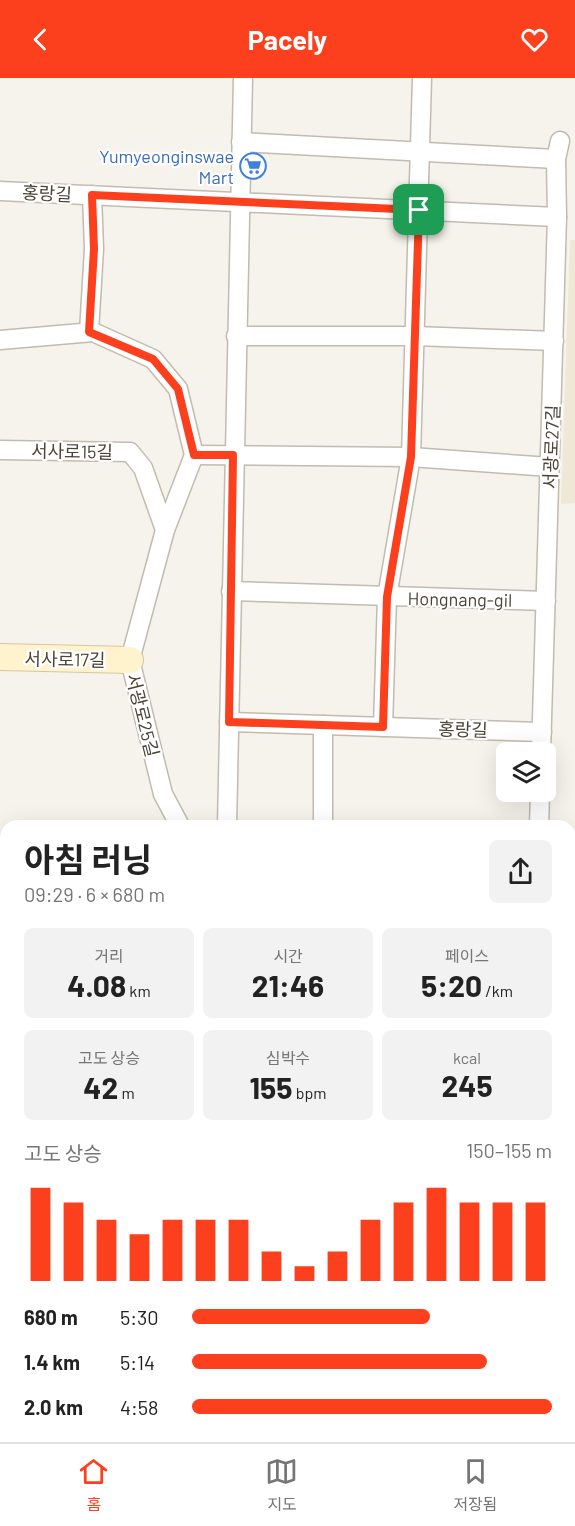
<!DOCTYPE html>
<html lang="ko">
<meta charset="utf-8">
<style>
body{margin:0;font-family:Barlow,"Noto Sans KR",sans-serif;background:#f2f2f2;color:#222;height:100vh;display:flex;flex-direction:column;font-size:22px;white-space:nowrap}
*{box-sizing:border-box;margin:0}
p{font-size:20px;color:#767676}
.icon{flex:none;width:33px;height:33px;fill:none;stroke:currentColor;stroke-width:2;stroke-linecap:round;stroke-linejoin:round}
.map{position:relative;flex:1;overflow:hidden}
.side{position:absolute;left:0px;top:742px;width:576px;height:622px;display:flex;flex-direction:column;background:#fff;border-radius:18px 18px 0 0;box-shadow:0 6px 24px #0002}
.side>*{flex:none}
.tools{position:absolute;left:496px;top:664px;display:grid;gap:12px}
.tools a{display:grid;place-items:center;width:60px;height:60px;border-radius:9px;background:#fff;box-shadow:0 6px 24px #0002;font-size:30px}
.pin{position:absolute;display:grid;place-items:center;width:51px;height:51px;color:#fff;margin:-26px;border-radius:12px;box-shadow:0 3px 9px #0006}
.round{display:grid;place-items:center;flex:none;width:63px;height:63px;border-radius:9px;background:#f2f2f2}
.overview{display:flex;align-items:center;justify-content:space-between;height:102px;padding:0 24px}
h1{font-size:33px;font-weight:700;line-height:45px}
.stats{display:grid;grid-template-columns:repeat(3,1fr);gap:9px;height:102px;padding:6px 24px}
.stats div{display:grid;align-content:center;border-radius:9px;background:#f2f2f2;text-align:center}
.stats b{font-size:30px;font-weight:700}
.stats small{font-size:16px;font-weight:400}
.stats p{font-size:16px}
.chart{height:168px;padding:12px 24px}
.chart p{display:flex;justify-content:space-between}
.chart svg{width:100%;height:108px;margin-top:6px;stroke:#fc3f1d;stroke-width:6}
ul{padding:0 24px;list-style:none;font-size:20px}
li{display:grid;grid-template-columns:96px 72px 1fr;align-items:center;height:45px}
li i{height:15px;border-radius:8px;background:#fc3f1d}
header{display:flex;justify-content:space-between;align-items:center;height:78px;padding:0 24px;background:#fc3f1d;color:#fff;font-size:27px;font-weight:700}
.menu{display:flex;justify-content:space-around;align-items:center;height:84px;border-top:2px solid #e0e0e0;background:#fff;font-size:16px;color:#767676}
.menu a{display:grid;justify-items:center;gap:3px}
.menu .current{color:#fc3f1d}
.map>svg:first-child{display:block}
.education{fill:#efe8d6}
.green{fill:#d2eab5}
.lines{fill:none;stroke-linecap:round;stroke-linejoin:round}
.street-casing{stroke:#c2bbae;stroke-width:21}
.secondary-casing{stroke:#d6c79b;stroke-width:28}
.street{stroke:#fff;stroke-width:18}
.secondary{stroke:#fff3cd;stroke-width:26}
.route-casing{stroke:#fff;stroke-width:12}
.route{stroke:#fc3f1d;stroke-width:8}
.labels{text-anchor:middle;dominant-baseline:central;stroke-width:4.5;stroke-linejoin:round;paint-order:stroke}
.shop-label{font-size:18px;fill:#366cbe;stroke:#fff;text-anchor:end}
.street-label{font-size:18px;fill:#4b4439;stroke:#fff}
</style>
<header><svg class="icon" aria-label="back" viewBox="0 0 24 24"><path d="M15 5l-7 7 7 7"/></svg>Pacely<svg class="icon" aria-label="heart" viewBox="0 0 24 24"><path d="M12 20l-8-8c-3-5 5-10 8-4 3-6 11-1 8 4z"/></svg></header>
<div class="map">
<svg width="575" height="1364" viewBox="0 0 575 1364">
<rect width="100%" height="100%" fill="#f6f3ec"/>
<path class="education" d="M570,162h5v263l-14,1z"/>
<path class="green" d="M575,808v91l-5,-4v-86z"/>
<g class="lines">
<g class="street-casing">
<g id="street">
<path d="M241,64l315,17"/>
<path d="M0,113l557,26"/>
<path d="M89,254l5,-83 -2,-54"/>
<path d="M236,258h179l139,5"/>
<path d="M0,262l93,-8 60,27 25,30 16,66 -29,75 -35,130 33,134 17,32"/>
<path d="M0,372l130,2 13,16 22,62"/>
<path d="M194,377l217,2 139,10"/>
<path d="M231,513l315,10"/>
<path d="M229,644l313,10"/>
<path d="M323,647v101"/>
<path d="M383,649l4,-130 24,-140 11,-379"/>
<path d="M541,675l16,-536 -1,-58 4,-18"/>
<path d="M227,748l16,-748"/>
<path d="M539,748l1,-34"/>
<path d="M0,786h6"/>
<path d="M570,798l5,-1"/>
<path d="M0,885h6"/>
<path d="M570,910l5,4"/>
<path d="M570,947l5,3"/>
<path d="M570,972l5,-3"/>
<path d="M0,987h6"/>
<path d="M0,1320h6"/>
<path d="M341,1359l3,5"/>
<path d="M499,1359l1,5"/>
<path d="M187,1364v-5"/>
<path d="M243,1364v-5"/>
<path d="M426,1364l11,-5"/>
</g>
</g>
<g class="secondary-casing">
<g id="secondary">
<path d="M0,579l130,3"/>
<path d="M570,1108l5,-1"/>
<path d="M0,1156l6,1"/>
</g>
</g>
<use href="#street" class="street"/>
<use href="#secondary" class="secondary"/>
</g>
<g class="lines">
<g class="route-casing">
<path id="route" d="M92,117l327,15 -8,247 -24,140 -4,130 -154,-5 4,-267h-39l-16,-66 -25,-30 -64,-27 5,-83z"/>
</g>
<use href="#route" class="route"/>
</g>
<defs>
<g id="supermarket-ring" transform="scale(1.35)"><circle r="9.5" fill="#fff" stroke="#3f7fe0" stroke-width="1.5"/><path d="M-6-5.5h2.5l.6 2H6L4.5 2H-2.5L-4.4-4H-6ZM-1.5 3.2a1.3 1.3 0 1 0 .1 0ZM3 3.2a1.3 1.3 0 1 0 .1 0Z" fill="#3f7fe0"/></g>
</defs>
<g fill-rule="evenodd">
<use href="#supermarket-ring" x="253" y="88"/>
</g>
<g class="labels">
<g class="shop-label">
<text x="234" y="78">Yumyeonginswae<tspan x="234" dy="21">Mart</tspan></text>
</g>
<g class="street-label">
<text transform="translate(47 115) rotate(3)">홍랑길</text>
<text transform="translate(551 369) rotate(-88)">서광로27길</text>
<text transform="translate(72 373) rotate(1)">서사로15길</text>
<text transform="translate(460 521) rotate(1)">Hongnang-gil</text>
<text transform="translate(65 581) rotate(1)">서사로17길</text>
<text transform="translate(143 637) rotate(76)">서광로25길</text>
<text transform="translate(463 651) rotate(2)">홍랑길</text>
</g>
</g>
</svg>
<div class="tools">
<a><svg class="icon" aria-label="layers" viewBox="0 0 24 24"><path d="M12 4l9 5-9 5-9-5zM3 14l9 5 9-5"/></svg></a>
</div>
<div class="pin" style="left:419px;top:132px;background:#1e9e55"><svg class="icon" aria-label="arrive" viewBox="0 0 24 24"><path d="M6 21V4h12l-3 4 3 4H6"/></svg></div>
<section class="side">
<div class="overview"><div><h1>아침 러닝</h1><p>09:29 · 6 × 680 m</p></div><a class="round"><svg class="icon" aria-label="share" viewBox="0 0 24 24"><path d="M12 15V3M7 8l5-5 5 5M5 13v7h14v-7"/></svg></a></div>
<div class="stats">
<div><p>거리</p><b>4.08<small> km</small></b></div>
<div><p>시간</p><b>21:46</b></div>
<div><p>페이스</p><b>5:20<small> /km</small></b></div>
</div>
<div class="stats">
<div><p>고도 상승</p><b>42<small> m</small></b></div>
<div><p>심박수</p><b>155<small> bpm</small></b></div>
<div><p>kcal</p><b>245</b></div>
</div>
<div class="chart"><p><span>고도 상승</span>150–155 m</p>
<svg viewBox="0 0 160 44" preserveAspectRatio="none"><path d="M5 44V6M15 44V12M25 44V19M35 44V25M45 44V19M55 44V19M65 44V19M75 44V32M85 44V38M95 44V32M105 44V19M115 44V12M125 44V6M135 44V12M145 44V12M155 44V12"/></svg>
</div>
<ul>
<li><b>680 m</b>5:30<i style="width:66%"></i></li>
<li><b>1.4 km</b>5:14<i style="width:82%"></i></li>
<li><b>2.0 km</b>4:58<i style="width:100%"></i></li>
</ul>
</section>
</div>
<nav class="menu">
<a class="current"><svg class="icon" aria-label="home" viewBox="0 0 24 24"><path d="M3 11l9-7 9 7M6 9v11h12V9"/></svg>홈</a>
<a><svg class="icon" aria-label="map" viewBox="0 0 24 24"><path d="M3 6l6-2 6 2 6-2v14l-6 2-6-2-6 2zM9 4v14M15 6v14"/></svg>지도</a>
<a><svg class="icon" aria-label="saved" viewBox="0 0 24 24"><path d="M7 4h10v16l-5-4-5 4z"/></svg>저장됨</a>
</nav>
